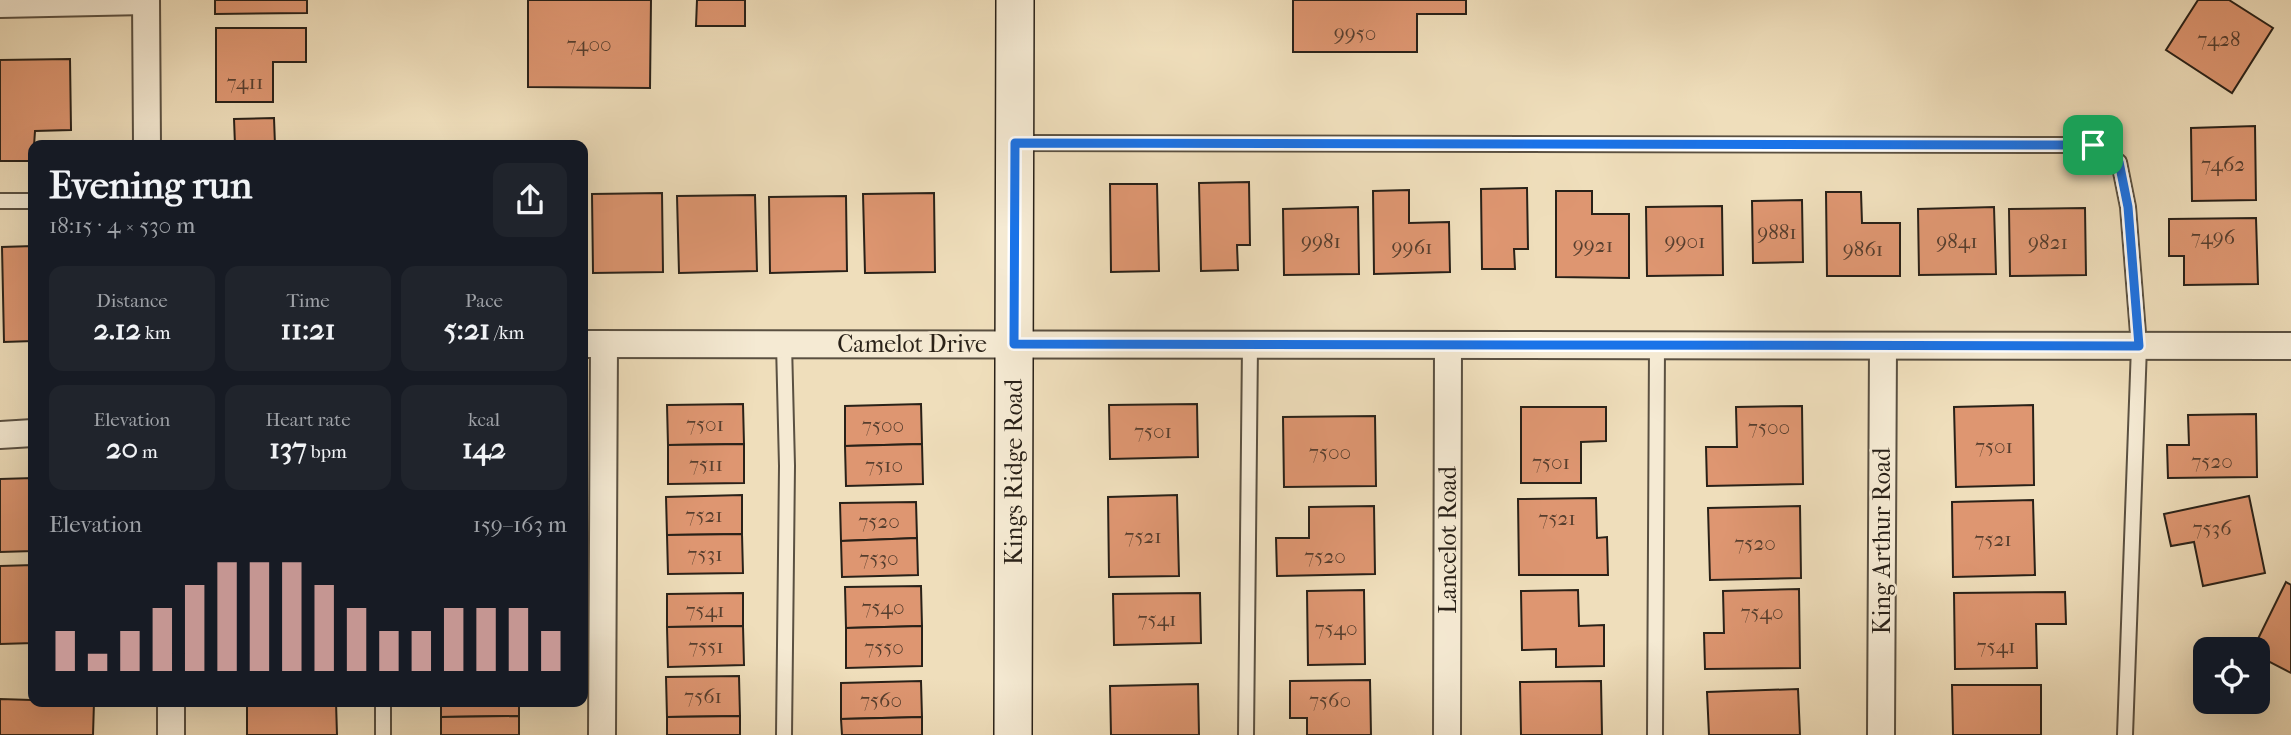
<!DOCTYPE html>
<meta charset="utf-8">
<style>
body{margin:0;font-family:"IM FELL French Canon",serif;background:#20242c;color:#f1f3f6;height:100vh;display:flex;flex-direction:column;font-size:26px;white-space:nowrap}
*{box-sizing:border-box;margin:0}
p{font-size:23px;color:#9ea1a6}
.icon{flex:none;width:38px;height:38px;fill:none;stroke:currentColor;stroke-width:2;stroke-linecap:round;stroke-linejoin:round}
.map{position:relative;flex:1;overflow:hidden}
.panel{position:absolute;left:28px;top:140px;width:560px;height:567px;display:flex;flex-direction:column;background:#171b24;border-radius:14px;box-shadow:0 7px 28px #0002}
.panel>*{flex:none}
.buttons{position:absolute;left:2193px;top:637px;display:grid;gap:14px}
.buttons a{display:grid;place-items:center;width:77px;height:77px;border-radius:14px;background:#171b24;box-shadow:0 7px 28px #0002;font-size:35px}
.pin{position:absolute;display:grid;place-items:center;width:60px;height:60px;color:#fff;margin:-30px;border-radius:14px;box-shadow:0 4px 10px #0006}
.round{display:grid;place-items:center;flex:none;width:74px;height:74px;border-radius:14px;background:#20242c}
.headline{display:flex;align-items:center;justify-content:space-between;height:119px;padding:0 21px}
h1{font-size:38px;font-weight:700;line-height:52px}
.metrics{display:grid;grid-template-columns:repeat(3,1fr);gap:10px;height:119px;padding:7px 21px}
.metrics div{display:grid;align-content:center;border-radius:14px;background:#20242c;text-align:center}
.metrics b{font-size:30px;font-weight:700}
.metrics small{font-size:19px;font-weight:400}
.metrics p{font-size:19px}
.chart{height:196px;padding:14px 21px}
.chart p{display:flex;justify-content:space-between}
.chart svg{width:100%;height:126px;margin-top:7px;stroke:#c59692;stroke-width:6}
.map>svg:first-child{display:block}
.building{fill:#de9671;stroke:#292118;stroke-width:2}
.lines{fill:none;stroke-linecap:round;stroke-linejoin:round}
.lane-casing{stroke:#5a5041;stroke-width:18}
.street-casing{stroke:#5a5041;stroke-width:30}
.secondary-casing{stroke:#292118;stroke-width:40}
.lane{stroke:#f5ead3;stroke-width:14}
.street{stroke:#f5ead3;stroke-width:26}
.secondary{stroke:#f5ead3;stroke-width:37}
.route-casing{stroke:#fff;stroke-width:14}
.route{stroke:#1a73e8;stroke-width:9}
.labels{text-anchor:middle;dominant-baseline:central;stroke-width:5;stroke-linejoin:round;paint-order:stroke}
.number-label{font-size:21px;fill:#563e2e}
.street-label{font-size:24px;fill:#292118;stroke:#f5ead3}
</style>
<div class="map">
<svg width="2291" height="735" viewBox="0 0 2291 735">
<rect width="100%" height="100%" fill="#efdebb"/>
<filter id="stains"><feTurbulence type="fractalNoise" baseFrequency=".00286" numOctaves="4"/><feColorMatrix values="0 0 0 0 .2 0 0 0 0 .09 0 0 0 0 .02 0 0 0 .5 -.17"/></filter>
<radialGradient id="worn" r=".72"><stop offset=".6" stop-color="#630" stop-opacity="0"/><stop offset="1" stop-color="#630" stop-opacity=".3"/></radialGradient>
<g class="building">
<path d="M215,0h92v13l-92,1z"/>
<path d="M528,0h123l-1,88 -122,-1z"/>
<path d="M697,0h48v26h-49z"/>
<path d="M1293,0h173v14h-49v38h-124z"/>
<path d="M2198,0h31l44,28 -41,65 -66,-43z"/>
<path d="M216,28h90v34h-33v40h-57z"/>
<path d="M70,59l1,71 -36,1 -2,30h-33v-101z"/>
<path d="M274,118l1,27h-40l-1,-26z"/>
<path d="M2255,126l1,74 -64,1 -1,-73z"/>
<path d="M1249,182l1,63h-13l1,25 -37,1 -2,-88z"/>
<path d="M1110,184h47l2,87 -48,1z"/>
<path d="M1527,188l1,61h-14l1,20h-33l-1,-80z"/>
<path d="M1409,190v33l40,-1 1,50 -76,2 -1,-83z"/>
<path d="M1556,191h36v23h37v64l-73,-1z"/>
<path d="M1826,192h35l1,31h38v53h-73z"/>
<path d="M662,193l1,79 -70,1 -1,-79z"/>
<path d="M934,193l1,79 -70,1 -2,-79z"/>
<path d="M755,195l2,76 -78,2 -2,-77z"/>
<path d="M846,196l1,75 -77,2 -1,-76z"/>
<path d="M1802,200l1,62 -50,1 -1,-62z"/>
<path d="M1722,206l1,69 -76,1 -1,-69z"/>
<path d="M1358,207l1,67 -75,1 -1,-66z"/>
<path d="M1994,207l2,67 -77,1 -1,-66z"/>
<path d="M2085,208l1,67 -76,1 -1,-67z"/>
<path d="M2256,218l2,66 -74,1v-29h-15v-37z"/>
<path d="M33,246v95l-29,1 -2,-95z"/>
<path d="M743,404l1,40 -76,1 -1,-40z"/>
<path d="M921,404l1,40 -77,2v-40z"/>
<path d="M1197,404l1,53 -88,2 -1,-54z"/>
<path d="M2033,405l1,80 -78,2 -2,-80z"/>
<path d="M1802,406l1,78 -96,2 -1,-39h31l-1,-40z"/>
<path d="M1521,407h85v34l-25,1v41h-60z"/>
<path d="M2256,414l1,63 -89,1 -1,-33h22l-1,-30z"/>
<path d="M1375,416l1,70 -92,1 -1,-70z"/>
<path d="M744,444v39l-76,1v-39z"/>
<path d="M922,444l1,40 -77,2 -1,-40z"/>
<path d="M33,478v73l-33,1v-73z"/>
<path d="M742,495v39l-75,1 -1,-38z"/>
<path d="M1177,495l2,81 -70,1 -1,-80z"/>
<path d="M2249,496l16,77 -62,13 -9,-44 -23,4 -7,-32z"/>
<path d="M1596,498l1,40 10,-1 1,38h-89l-1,-76z"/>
<path d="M2033,500l2,75 -82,2 -1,-75z"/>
<path d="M916,502l1,36 -76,3 -1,-38z"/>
<path d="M1374,506l1,68 -98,2 -1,-38h33v-31z"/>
<path d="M1800,506l1,72 -91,2 -2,-72z"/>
<path d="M742,534l1,39 -75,1 -1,-39z"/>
<path d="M917,538l1,37 -76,2 -1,-36z"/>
<path d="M33,565v78l-33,1v-78z"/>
<path d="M2286,582l5,3v88l-33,-17v-7h-5z"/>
<path d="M921,586l1,40 -76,2 -1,-41z"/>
<path d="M1799,589l1,79 -95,1 -1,-36h20l-1,-42z"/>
<path d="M1364,590l1,74 -57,1 -1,-74z"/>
<path d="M1578,590l1,36 25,-1v41l-48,1v-18l-34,1 -1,-59z"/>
<path d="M2065,592l1,32h-30l1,44 -82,1 -1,-76z"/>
<path d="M743,593v33l-76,1v-33z"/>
<path d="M1200,593l1,50 -87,2 -1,-51z"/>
<path d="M743,626l1,39 -76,2 -1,-40z"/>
<path d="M922,626v40l-76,2v-40z"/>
<path d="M739,676l1,40 -73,1 -1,-40z"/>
<path d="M1370,680l1,55h-64v-17h-17v-37z"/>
<path d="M921,681l1,36 -81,2v-36z"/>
<path d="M1601,681l1,54h-81l-1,-53z"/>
<path d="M1198,684l1,51h-88l-1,-49z"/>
<path d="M1952,685h89v50h-88z"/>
<path d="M1798,689l2,46h-91l-2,-43z"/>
<path d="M0,699l94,3 -1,33h-93z"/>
<path d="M247,702h89l1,33h-90z"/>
<path d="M441,702h78v14l-78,1z"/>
<path d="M519,716v19h-78v-18z"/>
<path d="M740,716v19h-73v-18z"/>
<path d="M922,717v18h-80l-1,-16z"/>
</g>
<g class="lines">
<g class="lane-casing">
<g id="lane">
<path d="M1017,143l1076,2 26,17 9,45 11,139 -14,389"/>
<path d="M0,201h33"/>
<path d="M784,344l3,122 -3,269"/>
<path d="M383,735v-33"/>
<path d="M1246,735l4,-390"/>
<path d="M1655,735l2,-389"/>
</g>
</g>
<g class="street-casing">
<g id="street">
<path d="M146,0l1,145"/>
<path d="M0,4l146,-3"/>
<path d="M583,344l1708,2"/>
<path d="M0,435l33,-2"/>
<path d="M171,702v33"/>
<path d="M602,735l2,-391"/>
<path d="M1447,735l1,-390"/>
<path d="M1881,735l2,-389"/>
</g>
</g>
<g class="secondary-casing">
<path id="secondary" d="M1013,735l2,-735"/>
</g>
<use href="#lane" class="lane"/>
<use href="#street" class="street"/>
<use href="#secondary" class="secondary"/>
</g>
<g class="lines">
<g class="route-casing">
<path id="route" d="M1015,143l1078,2 26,17 9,45 11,139 -1125,-2z"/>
</g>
<use href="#route" class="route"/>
</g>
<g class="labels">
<g class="number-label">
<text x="1355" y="33">9950</text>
<text x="2219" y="39">7428</text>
<text x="589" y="44">7400</text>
<text x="245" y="82">7411</text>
<text x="2223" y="164">7462</text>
<text x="1777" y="232">9881</text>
<text x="2213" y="237">7496</text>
<text x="1321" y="241">9981</text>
<text x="1685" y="241">9901</text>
<text x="1957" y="241">9841</text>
<text x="2048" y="242">9821</text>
<text x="1593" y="245">9921</text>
<text x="1412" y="247">9961</text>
<text x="1863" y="249">9861</text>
<text x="705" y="424">7501</text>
<text x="883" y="425">7500</text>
<text x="1769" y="427">7500</text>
<text x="1153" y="431">7501</text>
<text x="1994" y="446">7501</text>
<text x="1330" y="452">7500</text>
<text x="2212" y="461">7520</text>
<text x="1551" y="462">7501</text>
<text x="706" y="464">7511</text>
<text x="884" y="465">7510</text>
<text x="704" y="515">7521</text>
<text x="1557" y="518">7521</text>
<text x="879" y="521">7520</text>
<text x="2212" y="528">7536</text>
<text x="1143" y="536">7521</text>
<text x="1993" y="539">7521</text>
<text x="1755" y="543">7520</text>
<text x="705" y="554">7531</text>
<text x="1325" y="556">7520</text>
<text x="879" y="558">7530</text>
<text x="883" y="607">7540</text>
<text x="705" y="610">7541</text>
<text x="1762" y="612">7540</text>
<text x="1157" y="619">7541</text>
<text x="1336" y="628">7540</text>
<text x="706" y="646">7551</text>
<text x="1996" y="646">7541</text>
<text x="884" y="647">7550</text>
<text x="703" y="696">7561</text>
<text x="881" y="700">7560</text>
<text x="1330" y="700">7560</text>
</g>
<g class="street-label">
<text x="912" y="344">Camelot Drive</text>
<text transform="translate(1014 472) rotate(-90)">Kings Ridge Road</text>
<text transform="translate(1448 540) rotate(-90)">Lancelot Road</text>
<text transform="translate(1882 541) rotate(-90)">King Arthur Road</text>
</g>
</g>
<rect width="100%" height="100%" filter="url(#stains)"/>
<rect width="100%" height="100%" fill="url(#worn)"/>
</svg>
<div class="buttons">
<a><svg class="icon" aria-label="locate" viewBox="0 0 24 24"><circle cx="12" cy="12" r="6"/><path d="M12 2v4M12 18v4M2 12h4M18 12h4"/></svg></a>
</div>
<div class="pin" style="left:2093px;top:145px;background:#1e9e55"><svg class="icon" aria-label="arrive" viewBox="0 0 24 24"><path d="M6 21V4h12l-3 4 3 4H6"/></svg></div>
<section class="panel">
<div class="headline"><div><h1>Evening run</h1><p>18:15 · 4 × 530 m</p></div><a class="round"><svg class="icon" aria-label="share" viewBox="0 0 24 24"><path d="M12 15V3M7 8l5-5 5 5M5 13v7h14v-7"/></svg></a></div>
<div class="metrics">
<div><p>Distance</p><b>2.12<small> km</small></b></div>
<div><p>Time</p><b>11:21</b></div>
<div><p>Pace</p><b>5:21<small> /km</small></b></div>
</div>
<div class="metrics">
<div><p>Elevation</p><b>20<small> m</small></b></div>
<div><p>Heart rate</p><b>137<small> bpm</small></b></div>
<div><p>kcal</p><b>142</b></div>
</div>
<div class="chart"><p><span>Elevation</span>159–163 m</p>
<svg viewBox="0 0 160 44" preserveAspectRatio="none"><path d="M5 44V30M15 44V38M25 44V30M35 44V22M45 44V14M55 44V6M65 44V6M75 44V6M85 44V14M95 44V22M105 44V30M115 44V30M125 44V22M135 44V22M145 44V22M155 44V30"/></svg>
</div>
</section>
</div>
